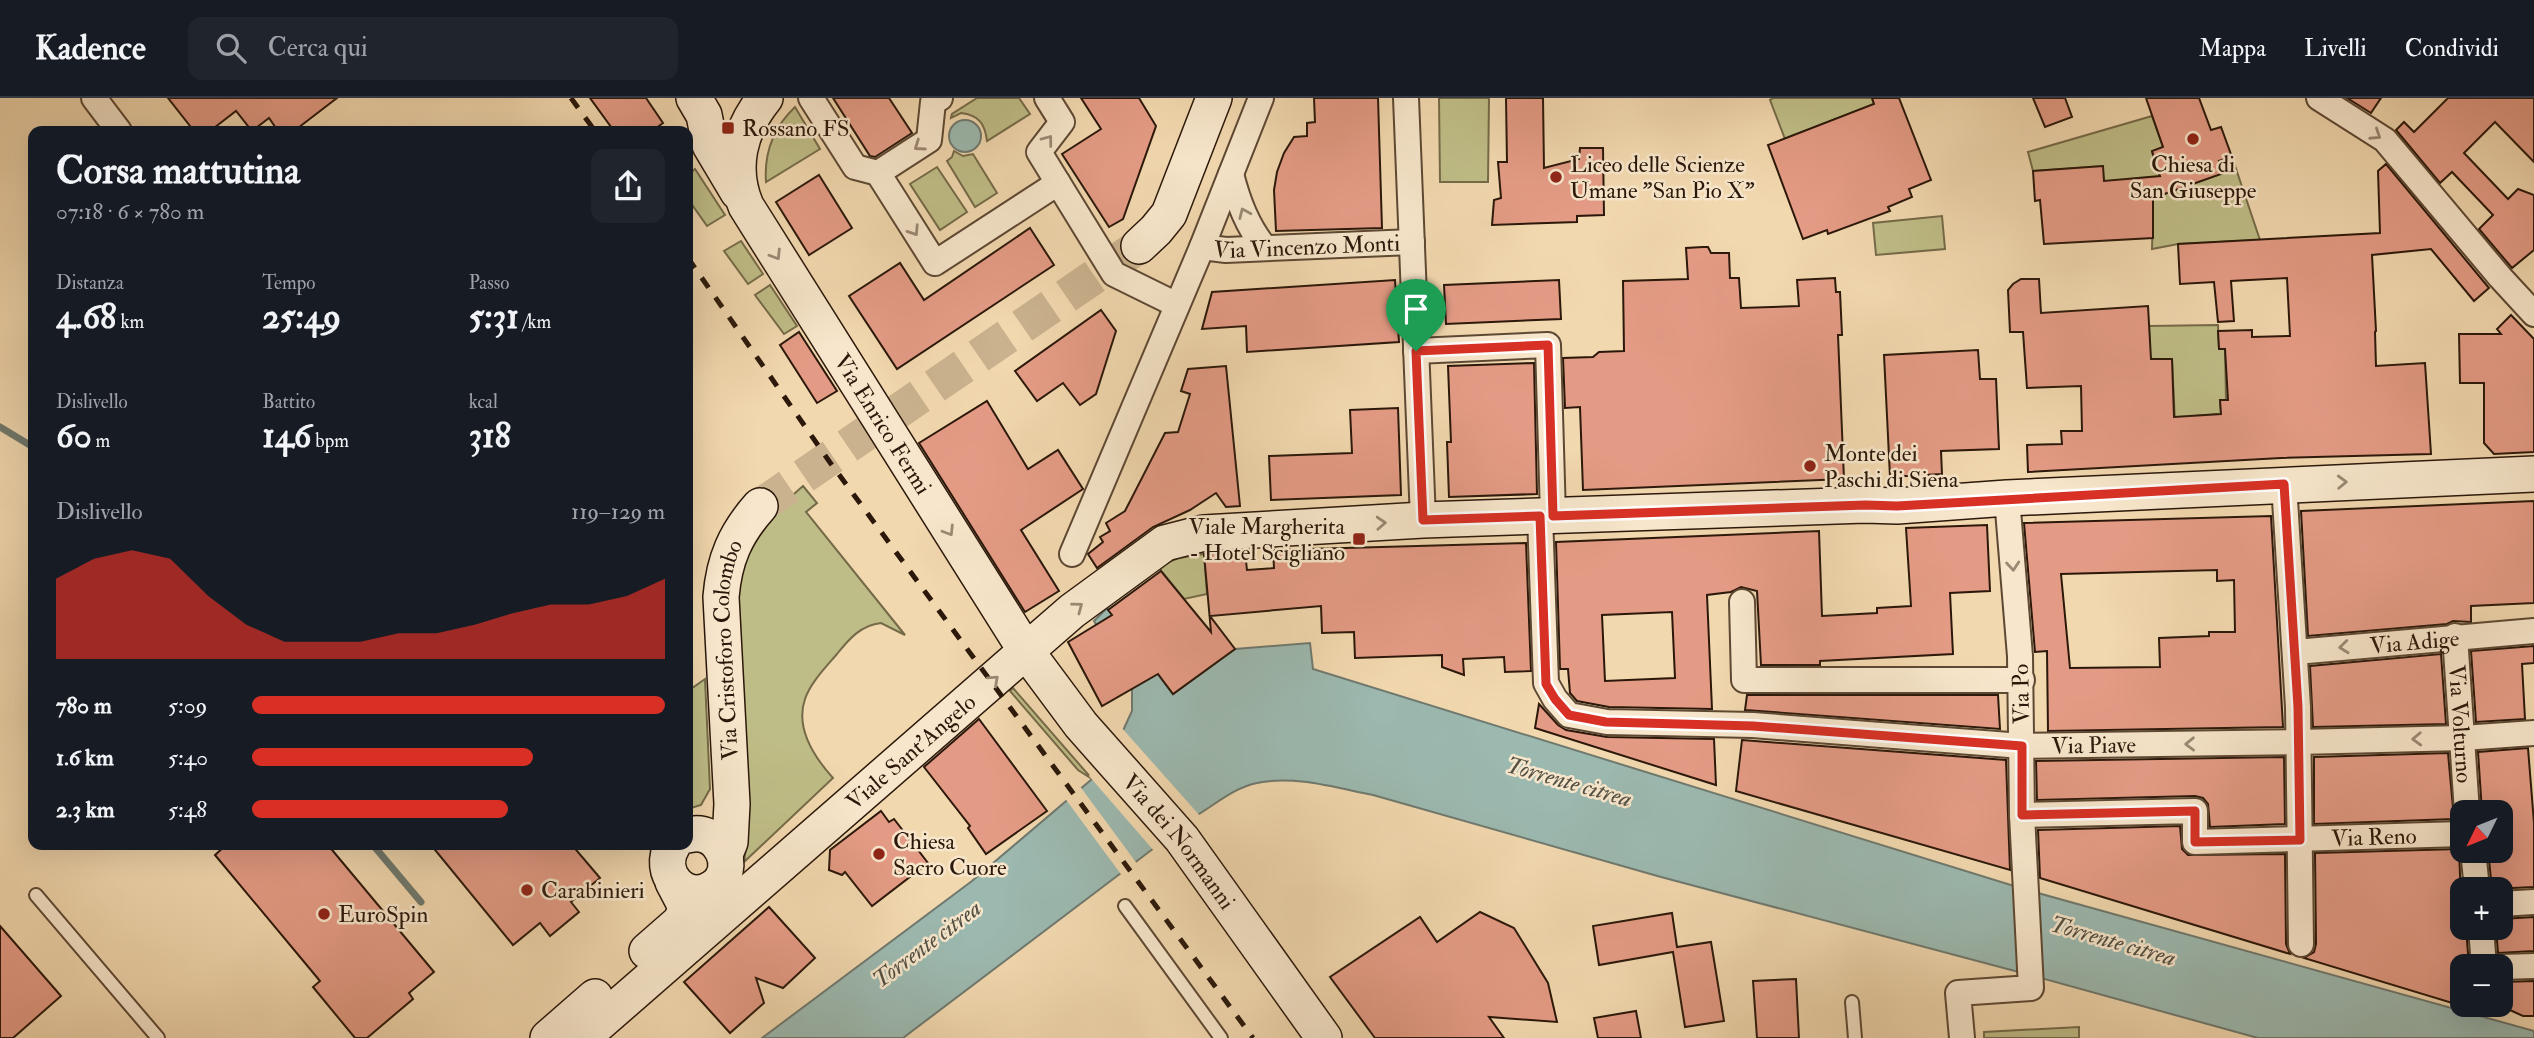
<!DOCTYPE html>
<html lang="it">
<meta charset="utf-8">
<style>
body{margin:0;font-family:"IM FELL Double Pica",serif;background:#20242c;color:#f1f3f6;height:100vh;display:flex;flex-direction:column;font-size:26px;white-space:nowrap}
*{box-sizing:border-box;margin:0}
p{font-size:23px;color:#9ea1a6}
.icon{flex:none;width:38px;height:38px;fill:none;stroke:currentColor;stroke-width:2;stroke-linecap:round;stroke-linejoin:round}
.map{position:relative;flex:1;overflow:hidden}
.panel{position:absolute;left:28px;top:28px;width:665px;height:724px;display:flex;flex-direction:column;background:#171b24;border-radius:14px;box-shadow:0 7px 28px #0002}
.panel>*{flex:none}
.needle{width:46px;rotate:227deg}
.fabs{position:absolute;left:2450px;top:702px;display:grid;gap:14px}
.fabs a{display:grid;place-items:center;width:63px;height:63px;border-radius:14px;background:#171b24;box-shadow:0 7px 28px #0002;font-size:35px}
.pin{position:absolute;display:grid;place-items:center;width:60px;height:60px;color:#fff;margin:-72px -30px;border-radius:50% 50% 50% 0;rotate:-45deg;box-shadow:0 0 7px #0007}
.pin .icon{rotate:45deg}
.round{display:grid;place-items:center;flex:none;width:74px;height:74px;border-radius:14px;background:#20242c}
.headline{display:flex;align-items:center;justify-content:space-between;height:119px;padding:0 28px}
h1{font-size:38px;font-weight:700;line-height:52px}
.metrics{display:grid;grid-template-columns:repeat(3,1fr);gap:10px;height:119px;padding:7px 28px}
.metrics div{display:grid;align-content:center}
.metrics b{font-size:35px;font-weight:700}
.metrics small{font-size:19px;font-weight:400}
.metrics p{font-size:19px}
.chart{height:196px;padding:14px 28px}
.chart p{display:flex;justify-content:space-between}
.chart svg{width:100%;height:126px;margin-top:7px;fill:#d93025;opacity:.7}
ul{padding:0 28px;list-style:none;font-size:23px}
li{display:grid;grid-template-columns:112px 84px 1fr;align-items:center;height:52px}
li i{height:18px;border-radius:9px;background:#d93025}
header{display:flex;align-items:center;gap:42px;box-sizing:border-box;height:98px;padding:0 35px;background:#171b24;border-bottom:2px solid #363941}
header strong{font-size:33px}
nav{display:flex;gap:38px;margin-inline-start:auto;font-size:24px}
.search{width:490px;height:63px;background:#20242c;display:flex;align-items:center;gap:18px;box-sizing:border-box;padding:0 24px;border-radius:14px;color:#9ea1a6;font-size:26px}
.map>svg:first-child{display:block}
.green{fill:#bfbd87;stroke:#756a48;stroke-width:2}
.water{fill:#9cb9b0;stroke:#6f796e;stroke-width:2}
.pier{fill:#f2d8af}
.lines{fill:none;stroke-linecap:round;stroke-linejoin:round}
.stream{stroke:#6f796e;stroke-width:7}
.building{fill:#e49b85;stroke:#2b180a;stroke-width:2;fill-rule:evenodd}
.secondary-tunnel{stroke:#cab28e;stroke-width:35;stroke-dasharray:35 18;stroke-linecap:butt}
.lane-casing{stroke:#5d4833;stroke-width:16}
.street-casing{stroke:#5d4833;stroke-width:28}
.secondary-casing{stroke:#2b180a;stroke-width:38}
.lane{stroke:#f7e6cb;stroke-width:12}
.street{stroke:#f7e6cb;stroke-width:24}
.secondary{stroke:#f7e6cb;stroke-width:35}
.rail{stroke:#2b180a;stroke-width:5;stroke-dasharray:12 12;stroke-linecap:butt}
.oneway{stroke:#9b8974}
.route-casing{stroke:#fff;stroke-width:14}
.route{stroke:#d93025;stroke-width:9}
.poi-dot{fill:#8f2418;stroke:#f7e6cb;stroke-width:2.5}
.labels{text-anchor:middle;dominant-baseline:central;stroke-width:5;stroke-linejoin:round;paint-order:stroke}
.poi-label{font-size:23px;fill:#2b180a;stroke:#f7e6cb;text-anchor:start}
.street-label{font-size:23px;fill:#2b180a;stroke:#f7e6cb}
.water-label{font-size:24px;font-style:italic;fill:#535044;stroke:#f7e6cb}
</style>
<header>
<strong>Kadence</strong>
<div class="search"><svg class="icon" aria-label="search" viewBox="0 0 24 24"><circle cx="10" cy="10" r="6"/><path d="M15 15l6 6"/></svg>Cerca qui</div>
<nav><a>Mappa</a><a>Livelli</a><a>Condividi</a></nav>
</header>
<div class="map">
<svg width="2534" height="940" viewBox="0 0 2534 940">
<rect width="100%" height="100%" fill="#f2d8af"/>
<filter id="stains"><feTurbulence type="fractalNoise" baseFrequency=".00286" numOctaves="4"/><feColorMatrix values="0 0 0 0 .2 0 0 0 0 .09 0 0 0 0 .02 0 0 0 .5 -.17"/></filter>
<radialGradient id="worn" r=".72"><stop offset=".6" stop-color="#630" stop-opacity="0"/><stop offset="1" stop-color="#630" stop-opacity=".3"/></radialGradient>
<g class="green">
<path d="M977,0h42l11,16 -43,27c-2,-17 -8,-26 -26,-28l-10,5 1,-4z"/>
<path d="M1439,0h50l-1,84h-48z"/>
<path d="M1773,0h99l2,6 -89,35 -15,-39z"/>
<path d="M795,9l25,42 -54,33c-2,-29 8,-55 29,-75z"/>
<path d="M2152,18l11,31 -11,5 11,32 16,5 44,-16 -4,-12 13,-4 28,83 -82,4 -26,5 1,-38 -49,-30 -2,-15 -69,5 -5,-19z"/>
<path d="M954,53l9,5 10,-2 24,39 -22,14 -28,-46 5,-4z"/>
<path d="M937,69l30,45 -27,18 -30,-46z"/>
<path d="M695,71l30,46 -18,11 -19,-27v-24z"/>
<path d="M1942,118l3,33 -69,6 -3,-32z"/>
<path d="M741,143l22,33 -15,10 -24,-33z"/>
<path d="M770,187l27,41 -13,8 -29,-39z"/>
<path d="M2218,227l1,24h6l1,51h-6l1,14 -28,2 -10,5 -8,1 -3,-62 -22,-1 -1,-33z"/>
<path d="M803,388l14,17 -11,9 99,123 -24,-12c-20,2 -32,16 -44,31 -11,13 -26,28 -32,45 -10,29 10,59 28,79l-89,84 4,-29 -1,-26 -10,-218c2,-11 3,-23 8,-33 13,-28 35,-50 58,-70z"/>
<path d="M1204,456l3,40 -23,5 -26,-32 20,-9z"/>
<path d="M705,581l5,110 -9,16 -13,4v-118z"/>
<path d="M1013,590l79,91 -14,-9 -68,-79z"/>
<path d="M2079,929v11h-95v-6z"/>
</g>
<g class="water">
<circle cx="965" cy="38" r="16"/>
<path d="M1107,510l66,86 62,-45 75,-6 3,26 714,221 507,141v7h-276l-228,-63 -369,-98 -288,-82c-36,-7 -79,-20 -116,-12 -21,4 -40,20 -58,31l-296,224h-141l210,-157 120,-102 28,-42 12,-26v-22l-38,-68z"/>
</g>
<g class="pier">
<path d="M1121,629l80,90 -46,35 -66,-76z"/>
<path d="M1079,687l59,80 -15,12 -59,-80z"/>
</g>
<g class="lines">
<g class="stream">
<path d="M0,329l33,20"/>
<path d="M373,747l48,57"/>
</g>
</g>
<g class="building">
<path d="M168,0h169l-43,33h-16l-9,-13 -17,13 -16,-20 -26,20h-16z"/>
<path d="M590,0h56l17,25 -11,8h-38z"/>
<path d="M833,0h56l23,35 -37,24 -5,-1z"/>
<path d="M1081,0h58l17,28 -33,93 -14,8 -47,-73 39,-25z"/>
<path d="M1314,0h64l4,130 -106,3 -2,-41 3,-18 7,-19 10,-16 13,-1v-13l8,-1z"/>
<path d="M1506,0h37l1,70 35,-9 1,-11h23l1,67 -27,1v6l-85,3 2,-25 7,-2 -3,-36h9z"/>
<path d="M1872,0h27l32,82 -22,9 3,8 -24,10 2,4 -62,23 -1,-4 -24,9 -35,-94 106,-41z"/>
<path d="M2033,0h32l7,19 -27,10z"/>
<path d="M2146,0h53l12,32 10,-3 11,30 -13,4 5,12 -71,25v40l-109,6 -4,-44 -5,1 -2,-30 70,-5 1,15 56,-5 -8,-25 11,-4z"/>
<path d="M2347,0h34l-10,15z"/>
<path d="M2448,0h86v64l-39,-40 -31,31 44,46 10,-10 16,6v55l-22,18 -33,-39 14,-14 -41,-43 -12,11 -44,-53 8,-8 10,10z"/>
<path d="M2386,66l103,124 -15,13 -43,-52 -59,6 4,76 -1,1 1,34 49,-3 6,91 -150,4 -253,14 -1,-27 35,-1 -1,-13h21l-1,-45 -54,2 -4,-56h-13l-2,-42 5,-6 8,-5h18l2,34 107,-7 3,53h21l2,58 47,-3 -1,-14h8l-3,-51h-6l-1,-18 34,-1v7l38,-1 -3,-58 -56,3 3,40 -16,1 -4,-40 -34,2 -2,-40 202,-11 -2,-62z"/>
<path d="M819,77l33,53 -43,27 -33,-53z"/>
<path d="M1030,130l24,37 -157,104 -48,-73 51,-33 24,37z"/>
<path d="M1703,149h5l3,6h18l1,25h9l2,30 58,-2 -2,-26 38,-2 1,14h4l2,43h-4l6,144 -261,11 -3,-83 -15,1 -2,-50 30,-1 6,-5 25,-1 -1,-70 65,-2 -2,-31z"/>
<path d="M1395,182l4,62 -152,10 -1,-26 -44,3 10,-37z"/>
<path d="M1559,182l2,39 -115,5 -2,-39z"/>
<path d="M1101,212l15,21 -20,63 -16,11 -17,-22 -26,18 -22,-30z"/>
<path d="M2511,217l23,24v113l-40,2 -10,-11v-60h-24l-1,-49h42l-4,-5z"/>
<path d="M799,234l38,59 -20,12 -37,-58z"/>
<path d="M1978,252l2,29h16l3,70 -58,2 1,23 -52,3 -6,-122z"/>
<path d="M1534,265l3,131 -88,3 -2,-55h4l-3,-76z"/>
<path d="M1226,268l14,140 -14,1 -10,-14 -26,17 -37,17 -56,41 -9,-14 15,-12 -3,-5 10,-6 -4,-8 19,-12 40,-78 13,-1 12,-38 -9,-3 7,-22z"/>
<path d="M987,303l41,68 30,-19 25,39 -62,41 38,61 -34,21 -106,-169z"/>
<path d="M1398,310l3,87 -130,5 -2,-44 83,-3 -2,-43z"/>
<path d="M2534,403v102l-63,3v16l-18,-1 -6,3 -139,12 -7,-125z"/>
<path d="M2271,418l12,211 -235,4 -1,-80 -12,1 -11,-129zM2217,472v11l17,-1 1,52h-26v4l-50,2 1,29 -90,1 -9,-94z"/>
<path d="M1987,427l3,66 -40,2 3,61 -133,7v4h-59l-4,-74 -16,-4 -10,5 -24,3 5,114 -103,-2 -32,-6 -7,-8 -2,-24h-8l-4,-127 263,-11 3,85 55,-3v-5l34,-2 -5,-78zM1672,514l3,66 -70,3 -3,-66z"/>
<path d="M1526,445l5,128 -26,1 -1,-15 -41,2 1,16 -22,-8v-12l-87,3 -1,-26 -32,1 -1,-27 -111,10 25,33 -62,45 -15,-20 -56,32 -34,-64 44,-27 -4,-5 53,-39 50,61 -7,-78 41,-2 2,18 27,-2 -1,-18z"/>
<path d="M2534,548v17l-12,1 3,55 -49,3 -5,-71z"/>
<path d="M2441,556l5,70 -133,3 -3,-61z"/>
<path d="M1747,597h251l2,34 -255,-19z"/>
<path d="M1539,606l19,21 8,5 41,7 107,2 2,46 -181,-57z"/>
<path d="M979,621l68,92 -61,43 -18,-26 2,-2 -46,-59z"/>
<path d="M1742,642l264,20 4,110 -274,-79z"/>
<path d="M2528,650l6,75v64l-42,2 -4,-39h13v-38h-19l-4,-60z"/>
<path d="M2448,655l6,66 -140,5v-67z"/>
<path d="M2284,659l1,67 -75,3 -2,-23 -5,-6 -8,-2 -158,4 -1,-39z"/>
<path d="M881,713l8,11 5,-3 34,44 -56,43 -27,-34 -3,3 -13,-5 1,-20z"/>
<path d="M2180,728l2,23 6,6 97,-1 1,90 4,10 -250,-76 -2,-48z"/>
<path d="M226,747h102l106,127 -25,21 4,6 -46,39h-12l-42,-51 7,-6 -105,-126z"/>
<path d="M431,747h141l28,33 -29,24 8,10 -29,24 -10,-13 -27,22z"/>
<path d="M2459,751l3,79h4l3,38h-7v40l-158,-48 10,-6 2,-8 -1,-91z"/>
<path d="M769,809l46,51 -32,30 -27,-10 8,25 -34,30 -46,-51z"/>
<path d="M1480,814l34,16 34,55 9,39 -68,-5 15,21h-129l-45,-61 90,-60 17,25z"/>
<path d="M1672,815l5,34 34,-5 13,79 -39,6 -12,-75 -74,13 -6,-39z"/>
<path d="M2534,819v34l-36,2 -2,-25h5v-9z"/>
<path d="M0,828l61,70 -48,42h-13z"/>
<path d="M1796,881l3,59h-42l-4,-57z"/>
<path d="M2534,883v35h-11l-22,-10v-24z"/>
<path d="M1636,913l5,27h-43l-4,-20z"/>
</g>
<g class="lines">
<path class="secondary-tunnel" d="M760,408l379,-260"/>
<g class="lane-casing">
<g id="lane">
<path d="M36,797l122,143"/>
<path d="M1125,808l96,132"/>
<path d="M1852,904l3,36"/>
</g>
</g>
<g class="street-casing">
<g id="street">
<path d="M94,0l25,33"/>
<path d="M811,0l44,69 23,6 51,-33 4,-38 7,-4"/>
<path d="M1047,0l15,24 -23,30 75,122 63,31"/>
<path d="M1406,0l17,422"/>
<path d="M2319,0l66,42 115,137 34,37"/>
<path d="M878,75l57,90 123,-80"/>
<path d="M1231,76c7,27 16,52 34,74"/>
<path id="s1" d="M1202,149l24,3 186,-8"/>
<path d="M1416,253l132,-6 5,171"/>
<path d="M2284,386l14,223 3,237"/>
<path id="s2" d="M1540,418l6,167 9,16 14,16 38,7 146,3 269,21 276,-4 165,-4 71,-5"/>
<path d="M1072,456l130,-307 59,-149"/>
<path d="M1742,504l2,78h278"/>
<path id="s3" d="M2455,538l12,176"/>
<path id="s4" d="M2296,554l238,-21"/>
<path id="s5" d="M2022,717l173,-4v31l267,-8"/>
<path d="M2473,752l4,39"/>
<path d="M2501,806l33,-2"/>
<path d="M2481,830l3,38"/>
<path d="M2501,869l33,-1"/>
<path d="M1962,940l-4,-45 73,-5 -9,-173 -2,-159 -13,-158"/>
</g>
</g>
<g class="secondary-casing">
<g id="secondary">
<path d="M694,0l10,17 6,30 28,47"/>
<path id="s6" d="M765,0c-26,32 -35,70 -19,108l280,445 55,74 101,114 142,199"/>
<path d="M1139,148l17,-16 13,-16 45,-116"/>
<path d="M673,747c-18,27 12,61 40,43 28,-19 6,-62 -25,-53"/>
<path id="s7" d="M725,756l5,-12 2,-38 -11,-207c3,-37 14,-63 39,-91"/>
<path d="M684,836l22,-25 5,-20"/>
<path d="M647,853l32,-28 6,-9 -1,-11 -11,-21"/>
<path d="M548,940l47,-41"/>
<path id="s8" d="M582,940l490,-427 93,-68 39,-10 219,-13 442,-15 32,1 110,-8 527,-24"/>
</g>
</g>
<use href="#lane" class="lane"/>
<use href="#street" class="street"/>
<use href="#secondary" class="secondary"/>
<g class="rail">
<path d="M571,0l24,33"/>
<path d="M688,160l141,203 424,577"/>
</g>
</g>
<defs><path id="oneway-chevron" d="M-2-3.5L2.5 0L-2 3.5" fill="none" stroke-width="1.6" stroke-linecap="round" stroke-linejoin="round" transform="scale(1.75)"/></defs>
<g class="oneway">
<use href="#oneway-chevron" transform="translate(2376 37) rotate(33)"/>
<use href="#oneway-chevron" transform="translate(1048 42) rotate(-53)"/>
<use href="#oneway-chevron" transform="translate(919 48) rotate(145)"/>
<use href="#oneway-chevron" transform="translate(1244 115) rotate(-114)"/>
<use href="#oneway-chevron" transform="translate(914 133) rotate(57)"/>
<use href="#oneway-chevron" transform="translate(776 157) rotate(58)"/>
<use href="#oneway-chevron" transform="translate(2342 384) rotate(-2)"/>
<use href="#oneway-chevron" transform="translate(1381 425) rotate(-3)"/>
<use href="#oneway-chevron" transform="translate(949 433) rotate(58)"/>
<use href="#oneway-chevron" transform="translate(2013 468) rotate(85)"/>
<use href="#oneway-chevron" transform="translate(1078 509) rotate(-37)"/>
<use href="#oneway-chevron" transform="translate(2344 549) rotate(174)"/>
<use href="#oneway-chevron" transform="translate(994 582) rotate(-42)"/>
<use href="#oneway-chevron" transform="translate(2417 641) rotate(178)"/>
<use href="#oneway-chevron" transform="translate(2190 646) rotate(179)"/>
</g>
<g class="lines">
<g class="route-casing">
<path id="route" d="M1548,247l5,171 313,-11 31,1 387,-22 14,223 2,133 -105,2v-31l-173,4v-69l-269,-20 -147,-4 -37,-7 -14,-16 -9,-15 -6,-168 -117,4 -7,-169z"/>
</g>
<use href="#route" class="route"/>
</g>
<g class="poi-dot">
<rect x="721" y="23" width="14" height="14" rx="3.5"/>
<circle cx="2193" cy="41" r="7"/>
<circle cx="1556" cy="79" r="7"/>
<circle cx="1810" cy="368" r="7"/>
<rect x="1352" y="434" width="14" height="14" rx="3.5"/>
<circle cx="879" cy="756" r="7"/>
<circle cx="527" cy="792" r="7"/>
<circle cx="324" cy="816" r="7"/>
</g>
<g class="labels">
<g class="poi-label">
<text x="742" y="30">Rossano FS</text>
<text x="1570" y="66">Liceo delle Scienze<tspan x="1570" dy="26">Umane "San Pio X"</tspan></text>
<text x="2193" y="66" text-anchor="middle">Chiesa di<tspan x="2193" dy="26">San Giuseppe</tspan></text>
<text x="1824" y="355">Monte dei<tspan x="1824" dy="26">Paschi di Siena</tspan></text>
<text x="1345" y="428" text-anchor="end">Viale Margherita<tspan x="1345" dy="26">- Hotel Scigliano</tspan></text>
<text x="893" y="743">Chiesa<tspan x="893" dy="26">Sacro Cuore</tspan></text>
<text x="541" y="792">Carabinieri</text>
<text x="338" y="816">EuroSpin</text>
</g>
<g class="street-label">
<text stroke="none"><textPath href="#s1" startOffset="105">Via Vincenzo Monti</textPath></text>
<text stroke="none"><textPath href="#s6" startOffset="373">Via Enrico Fermi</textPath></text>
<text stroke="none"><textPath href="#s4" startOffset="119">Via Adige</textPath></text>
<text stroke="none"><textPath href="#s7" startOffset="206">Via Cristoforo Colombo</textPath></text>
<text transform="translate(2021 596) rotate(-91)">Via Po</text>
<text stroke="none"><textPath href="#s3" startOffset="88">Via Volturno</textPath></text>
<text stroke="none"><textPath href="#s2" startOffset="733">Via Piave</textPath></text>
<text stroke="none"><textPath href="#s8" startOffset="436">Viale Sant'Angelo</textPath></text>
<text stroke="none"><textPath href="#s5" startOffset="383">Via Reno</textPath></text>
<text stroke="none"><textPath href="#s6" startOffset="886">Via dei Normanni</textPath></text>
</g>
<g class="water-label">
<text transform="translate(1569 684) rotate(16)">Torrente citrea</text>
<text transform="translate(2113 843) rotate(16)">Torrente citrea</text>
<text transform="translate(927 846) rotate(-37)">Torrente citrea</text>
</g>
</g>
<rect width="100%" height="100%" filter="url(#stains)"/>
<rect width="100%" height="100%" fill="url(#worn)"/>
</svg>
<div class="fabs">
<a><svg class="needle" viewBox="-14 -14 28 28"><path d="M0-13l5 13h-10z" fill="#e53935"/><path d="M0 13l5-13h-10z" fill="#9ea1a6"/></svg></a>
<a>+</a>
<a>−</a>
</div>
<div class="pin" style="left:1416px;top:253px;background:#1e9e55"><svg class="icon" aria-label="arrive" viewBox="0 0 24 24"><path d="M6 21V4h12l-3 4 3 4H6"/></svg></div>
<section class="panel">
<div class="headline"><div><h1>Corsa mattutina</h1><p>07:18 · 6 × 780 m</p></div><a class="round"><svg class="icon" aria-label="share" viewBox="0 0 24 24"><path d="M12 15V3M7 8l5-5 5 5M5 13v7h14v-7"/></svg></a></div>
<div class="metrics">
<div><p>Distanza</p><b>4.68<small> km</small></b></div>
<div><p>Tempo</p><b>25:49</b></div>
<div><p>Passo</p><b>5:31<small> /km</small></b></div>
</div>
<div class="metrics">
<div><p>Dislivello</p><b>60<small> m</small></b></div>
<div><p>Battito</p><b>146<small> bpm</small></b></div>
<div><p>kcal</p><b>318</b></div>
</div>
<div class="chart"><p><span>Dislivello</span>119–129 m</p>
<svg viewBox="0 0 160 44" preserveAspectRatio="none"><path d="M0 44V16L10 9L20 6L30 9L40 22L50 32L60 38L70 38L80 38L90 35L100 35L110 32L120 28L130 25L140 25L150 22L160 16V44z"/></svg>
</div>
<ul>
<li><b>780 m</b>5:09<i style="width:100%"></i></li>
<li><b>1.6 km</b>5:40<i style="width:68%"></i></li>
<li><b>2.3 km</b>5:48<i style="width:62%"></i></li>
</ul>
</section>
</div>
